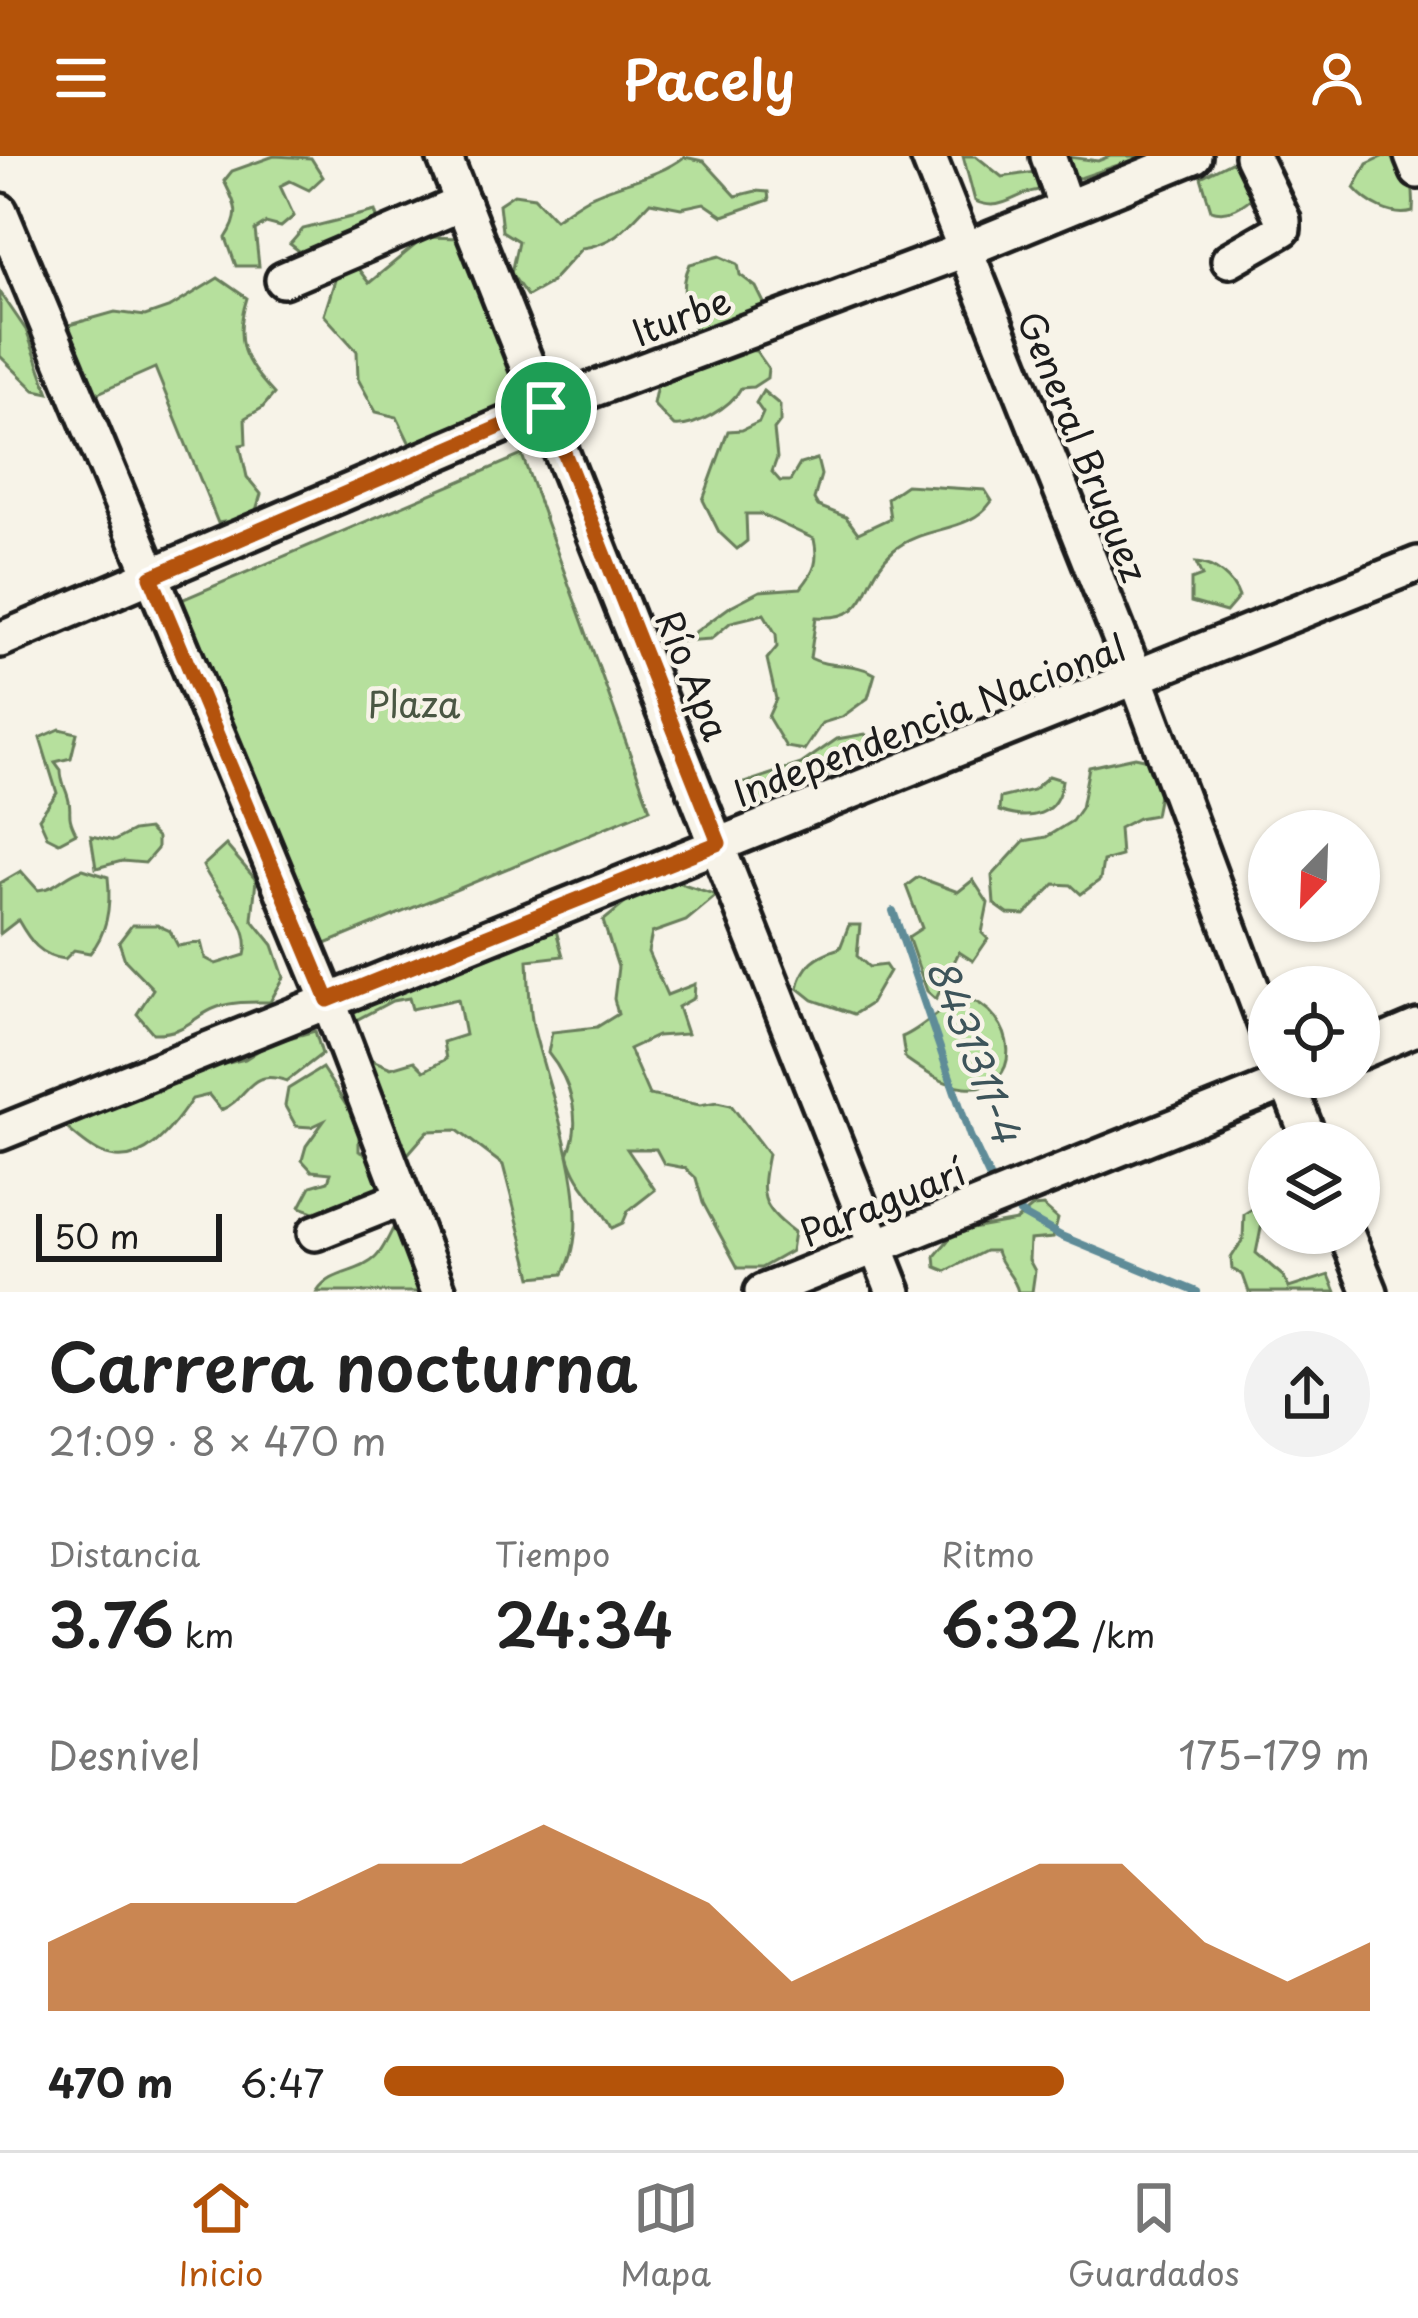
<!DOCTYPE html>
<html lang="es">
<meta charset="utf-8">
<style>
body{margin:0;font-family:"Playpen Sans",sans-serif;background:#f2f2f2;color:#222;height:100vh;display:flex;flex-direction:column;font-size:45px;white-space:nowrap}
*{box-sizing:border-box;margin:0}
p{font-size:39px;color:#767676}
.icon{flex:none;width:66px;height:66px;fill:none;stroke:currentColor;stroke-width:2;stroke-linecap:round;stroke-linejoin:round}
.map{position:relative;height:1136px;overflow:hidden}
.details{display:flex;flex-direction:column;background:#fff;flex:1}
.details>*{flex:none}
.needle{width:78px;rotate:203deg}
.buttons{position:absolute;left:1248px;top:654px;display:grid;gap:24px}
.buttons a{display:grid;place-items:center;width:132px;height:132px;border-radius:50%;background:#fff;box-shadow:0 3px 9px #0004;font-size:60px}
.scale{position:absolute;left:36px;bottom:30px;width:186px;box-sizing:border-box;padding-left:12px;border:6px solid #1c1c1c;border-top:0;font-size:33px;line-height:42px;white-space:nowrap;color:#1c1c1c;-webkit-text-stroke:9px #f7f3e8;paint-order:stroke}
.pin{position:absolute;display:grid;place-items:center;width:102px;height:102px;color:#fff;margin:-51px;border:6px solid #fff;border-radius:50%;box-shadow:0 3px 12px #0007}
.round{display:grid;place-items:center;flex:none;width:126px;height:126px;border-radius:63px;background:#f2f2f2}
.headline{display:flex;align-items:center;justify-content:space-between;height:204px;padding:0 48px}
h1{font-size:66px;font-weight:600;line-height:90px}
.figures{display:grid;grid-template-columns:repeat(3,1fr);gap:18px;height:204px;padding:12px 48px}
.figures div{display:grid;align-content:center}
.figures b{font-size:60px;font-weight:600}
.figures small{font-size:33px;font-weight:400}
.figures p{font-size:33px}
.chart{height:336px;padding:24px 48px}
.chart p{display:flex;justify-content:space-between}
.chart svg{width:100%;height:216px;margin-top:12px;fill:#b45309;opacity:.7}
ul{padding:0 48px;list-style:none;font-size:39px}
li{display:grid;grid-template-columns:192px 144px 1fr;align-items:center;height:90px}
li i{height:30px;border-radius:15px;background:#b45309}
header{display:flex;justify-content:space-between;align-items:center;height:156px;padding:0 48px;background:#b45309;color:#fff;font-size:54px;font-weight:600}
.tab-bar{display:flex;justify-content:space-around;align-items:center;height:168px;border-top:3px solid #e0e0e0;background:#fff;font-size:33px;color:#767676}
.tab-bar a{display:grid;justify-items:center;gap:6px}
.tab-bar .active{color:#b45309}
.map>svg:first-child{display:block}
.green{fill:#b6e09d;stroke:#697e5c;stroke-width:3}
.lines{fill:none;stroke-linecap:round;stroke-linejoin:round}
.stream{stroke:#5f8c98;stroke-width:8}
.minor-casing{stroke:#1c1c1c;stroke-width:42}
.minor{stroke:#f7f3e8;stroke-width:33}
.route-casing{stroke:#fff;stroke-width:24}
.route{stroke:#b45309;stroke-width:15}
.labels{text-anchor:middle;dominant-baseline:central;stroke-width:9;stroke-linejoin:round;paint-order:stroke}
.street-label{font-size:36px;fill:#1c1c1c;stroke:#f7f3e8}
.park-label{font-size:36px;fill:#4a5743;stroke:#f7f3e8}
.water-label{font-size:39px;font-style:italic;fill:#3d545a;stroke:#f7f3e8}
</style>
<header><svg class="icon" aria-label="menu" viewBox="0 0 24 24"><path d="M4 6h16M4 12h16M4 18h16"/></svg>Pacely<svg class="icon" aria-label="person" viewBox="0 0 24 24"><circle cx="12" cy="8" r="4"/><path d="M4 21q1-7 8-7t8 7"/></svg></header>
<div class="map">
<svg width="1418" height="1136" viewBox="0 0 1418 1136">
<rect width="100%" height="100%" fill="#f7f3e8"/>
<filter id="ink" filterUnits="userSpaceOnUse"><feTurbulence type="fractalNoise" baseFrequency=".00833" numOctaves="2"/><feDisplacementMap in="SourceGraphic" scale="24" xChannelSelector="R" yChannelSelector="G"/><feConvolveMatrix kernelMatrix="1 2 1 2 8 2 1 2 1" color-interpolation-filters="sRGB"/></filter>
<g filter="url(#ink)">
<g class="green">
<path d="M274,0l37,2 12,19 -14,13 -19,-9 -10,5 14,30 -13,11 -15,-4 -11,7 4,36h-23l-10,-28c16,-24 10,-33 -2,-57l8,-10z"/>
<path d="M963,0h13l26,21 47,-7 13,-14 36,5 12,-5h35l-65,22 -18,-3 -14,15c-29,-3 -43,25 -73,11z"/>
<path d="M1384,0c27,3 31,33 29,56 -21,6 -45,-8 -59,-24l13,-24z"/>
<path d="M684,1l20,4 32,35 20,-5 12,1 1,8 -46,16 -19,-13 -23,5 -31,-6c-22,23 -35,42 -68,46l-32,35 -23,13 -16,-23 7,-32 -16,-10 -3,-27 15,-10 20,3 21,22c10,-7 21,-15 32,-21 31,-16 70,-20 97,-41z"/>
<path d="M1231,6l13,5 13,26c-13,12 -28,23 -46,17l-10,-33z"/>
<path d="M375,55l4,13 -71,34 -18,-14 13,-15z"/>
<path d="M425,81l36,1 69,162 -120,44 -13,-27 -21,-5 -18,-33 -1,-28 -33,-36 12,-38 -8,-13 21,-7 20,26z"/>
<path d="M720,100l18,8 2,11 16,12 9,18 -6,9 -22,2 -4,9 -35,8c-13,-21 -19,-46 -8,-69z"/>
<path d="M218,122l29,20c-14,44 -4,62 27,96l-12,14 -17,10 1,26 -6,1 7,32 14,17 -7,23 -36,6 -63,-155 -68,30 -22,-31 4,-42 46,-13 30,4 26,-9z"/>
<path d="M0,136l26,38 23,63 -14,-3 -35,-34z"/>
<path d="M736,193l20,2 12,17 -1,10 -14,9 -12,1c-10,19 -46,40 -67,38l-21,-22 5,-24z"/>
<path d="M763,235l17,14v17l-6,8 3,28 -5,14 8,9h10l10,-17 17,-5 4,16 -7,24 4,7 28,11 12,16 32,-15 -3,-20 19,-13 79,5 7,11c-23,33 -69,24 -98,49 -37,32 -19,71 -78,67l-6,41c21,11 44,3 65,16l-7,24 -26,19 -20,6 -18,27 -18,-3 -18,-30 8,-18 -9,-40 10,-12 -1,-13 -12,-20 -33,8 -20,17 -28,2 48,-35 29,-15 41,-3c14,-17 18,-27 13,-49l-54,-25h-14l1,27 -10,8 -18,-17 -16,-32 25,-69 14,-1 17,-8 4,-9 -7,-10z"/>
<path d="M522,299l128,354 -341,142 -130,-350z"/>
<path d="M1196,407c18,1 37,16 43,34l-13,15 -35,-10v-22l11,-4z"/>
<path d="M60,573l17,4 -6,25 -16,4 6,8c0,13 4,16 7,27 5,16 -3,15 8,36l-17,9 -12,-6 -8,-18 18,-25 -17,-55z"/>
<path d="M865,578l10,10 -31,25 -58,18 -21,20 -21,-10 -9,-11 66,-22 36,-25z"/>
<path d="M1135,601l23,5 4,17 -7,36 -17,3 -19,10 2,28 -18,5 -3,19 -19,14 -10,-9 -16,-1 -30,31 -17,-1 -14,-10 -2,-28 32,-35 22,-4 26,-16 9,-13 8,-41z"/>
<path d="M1049,620l13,4c-4,36 -32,42 -63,31l1,-13 33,-8z"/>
<path d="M148,673l9,9v11l-12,14 -23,-2 -26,7 -5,-32 23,5 19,-10z"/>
<path d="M226,689l30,35 -4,39 21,26 11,32 -14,25c-17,0 -35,-1 -52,5 -26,9 -31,27 -65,26l-16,-19 16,-25 -28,-29 -6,-18 13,-17h25l13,6 8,15 23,-4 4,16 11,6 29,-9c9,-33 -30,-61 -42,-89z"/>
<path d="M83,713l25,8c3,27 0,55 -18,76l-16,-3 -9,9c-25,-3 -35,-18 -47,-39l-18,14v-51l21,-12 17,19c19,-1 27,-16 45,-21z"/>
<path d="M918,721l40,15 15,-12 15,23 -6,30 6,6 -15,22 -14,-9 -23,47 -9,-8 -19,-54 14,-9 -16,-42z"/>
<path d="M671,724l46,15 -31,26 -34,12 -4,19 19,43 28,-11 -1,14 -16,9 9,27 -30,2 -28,13 20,46 51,10 17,-3 14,3 37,49c-8,41 -9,51 26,78l-3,19 -30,17h-23l-35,-65 -7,-25 -11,-10 -21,-4 -8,-15h-29l28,41 -27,21 -5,12 -11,5c-16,-32 -35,-40 -44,-74 15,-33 3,-73 -20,-101l4,-21 45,-5 21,-13 -4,-15 4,-32 -15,-46 43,-35z"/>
<path d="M525,758l29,9 9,33 -35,4c1,22 1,45 5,66 15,66 67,188 30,248l-31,3 -29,-112 -46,-35 -29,1 -21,24 -43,-24 -5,7v13l17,8 6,36 -54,22 -28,-10 11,-21 17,-5 3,-8 -19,-2 -10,-11 4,-14 18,-25 -13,6 -15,-1 -11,-20 3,-17 34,-21 24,37 19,9 -15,-29 20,-26 21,9 23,-7 10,10 22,-12 -3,-17 22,-7 -7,-36 -46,10 -3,-11 -17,3 -36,19 -13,-16 131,-52 29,1z"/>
<path d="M849,769h11l-3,31 12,11 16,-2 4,6 -19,33 -16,10 -41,-14 -15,-12c5,-24 19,-33 42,-40z"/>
<path d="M962,840c59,17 62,97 3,91 -22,-2 -43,-17 -60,-29l-3,-21c22,-9 38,-29 60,-41z"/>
<path d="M315,875l7,23 -35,27c-40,-14 -37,17 -66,29l-12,-15 -17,4c-20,30 -51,72 -91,54 -14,-6 -27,-19 -39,-29l115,-49 68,-16 25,-16z"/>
<path d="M1043,1050l15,13 -5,19 -23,2 -1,20 6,11 -3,21h-14c-3,-16 -18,-25 -22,-41h-11l-39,20 -10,-4 -1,-11 20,-24 61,-11 17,-14z"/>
<path d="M1254,1052l10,6 -8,39 27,23 6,12 40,-13 7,17h-87l-6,-17 -11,-6 -1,-11 12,-19 1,-25z"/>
<path d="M400,1060l25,76h-108c14,-22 41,-18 58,-34 10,-9 17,-30 25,-42z"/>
</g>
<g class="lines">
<g class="stream">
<path d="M893,755l77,225 26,55"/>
<path d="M1020,1057l41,23 136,56"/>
</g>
<g class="minor-casing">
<g id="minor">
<path d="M444,0l450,1136"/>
<path d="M928,0l209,524 132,354"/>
<path d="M1048,0l18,52"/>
<path d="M1412,0l6,15"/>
<path d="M0,55l328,789 111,292"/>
<path d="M1229,104l54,-31v-9l-31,-64"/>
<path d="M283,124l180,-77"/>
<path d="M0,484l546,-233 418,-157 230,-94"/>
<path d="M1359,896l59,-25"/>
<path d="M1285,921l26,66"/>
<path d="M0,977l1418,-569"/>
<path d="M315,1077l88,-35"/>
<path d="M1346,1077l24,59"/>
<path d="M762,1136l536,-215"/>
</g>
</g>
<use href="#minor" class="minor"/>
</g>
</g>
<g class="lines" filter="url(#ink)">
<g class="route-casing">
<path id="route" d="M546,251l173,436 -391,157 -177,-423z"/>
</g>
<use href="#route" class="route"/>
</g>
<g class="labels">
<g class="street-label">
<text transform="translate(681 159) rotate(-21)">Iturbe</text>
<text transform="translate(1084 290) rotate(68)">General Bruguez</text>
<text transform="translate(694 519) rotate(68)">Río Apa</text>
<text transform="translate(929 563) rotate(-21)">Independencia Nacional</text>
<text transform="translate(882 1045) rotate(-22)">Paraguarí</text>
</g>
<g class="park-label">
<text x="414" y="547">Plaza</text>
</g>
<g class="water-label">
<text transform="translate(976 894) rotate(69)">8431311-4</text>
</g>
</g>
</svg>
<div class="buttons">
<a><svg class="needle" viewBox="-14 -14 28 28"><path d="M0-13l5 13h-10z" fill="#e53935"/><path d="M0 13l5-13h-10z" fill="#767676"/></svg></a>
<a><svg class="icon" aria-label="locate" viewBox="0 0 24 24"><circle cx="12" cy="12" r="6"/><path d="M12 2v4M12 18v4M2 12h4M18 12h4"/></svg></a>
<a><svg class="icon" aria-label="layers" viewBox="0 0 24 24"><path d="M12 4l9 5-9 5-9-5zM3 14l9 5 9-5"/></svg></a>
</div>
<div class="scale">50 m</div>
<div class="pin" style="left:546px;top:251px;background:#1e9e55"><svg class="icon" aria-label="arrive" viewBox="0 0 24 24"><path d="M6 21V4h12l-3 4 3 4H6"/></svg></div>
</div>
<section class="details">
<div class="headline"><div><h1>Carrera nocturna</h1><p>21:09 · 8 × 470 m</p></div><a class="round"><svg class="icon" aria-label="share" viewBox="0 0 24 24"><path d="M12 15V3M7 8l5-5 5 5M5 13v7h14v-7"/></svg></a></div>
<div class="figures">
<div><p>Distancia</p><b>3.76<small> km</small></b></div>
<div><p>Tiempo</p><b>24:34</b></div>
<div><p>Ritmo</p><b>6:32<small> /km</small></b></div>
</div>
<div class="chart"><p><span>Desnivel</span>175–179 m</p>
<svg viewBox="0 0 160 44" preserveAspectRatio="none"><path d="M0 44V30L10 22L20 22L30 22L40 14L50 14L60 6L70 14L80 22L90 38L100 30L110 22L120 14L130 14L140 30L150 38L160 30V44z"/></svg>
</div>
<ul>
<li><b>470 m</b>6:47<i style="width:69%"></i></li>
</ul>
</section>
<nav class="tab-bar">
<a class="active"><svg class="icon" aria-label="home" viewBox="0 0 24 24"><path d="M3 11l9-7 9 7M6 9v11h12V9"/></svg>Inicio</a>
<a><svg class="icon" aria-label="map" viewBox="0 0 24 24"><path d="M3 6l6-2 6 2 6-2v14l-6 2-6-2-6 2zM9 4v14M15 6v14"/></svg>Mapa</a>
<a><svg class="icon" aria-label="saved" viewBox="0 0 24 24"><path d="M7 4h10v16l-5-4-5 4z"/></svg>Guardados</a>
</nav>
